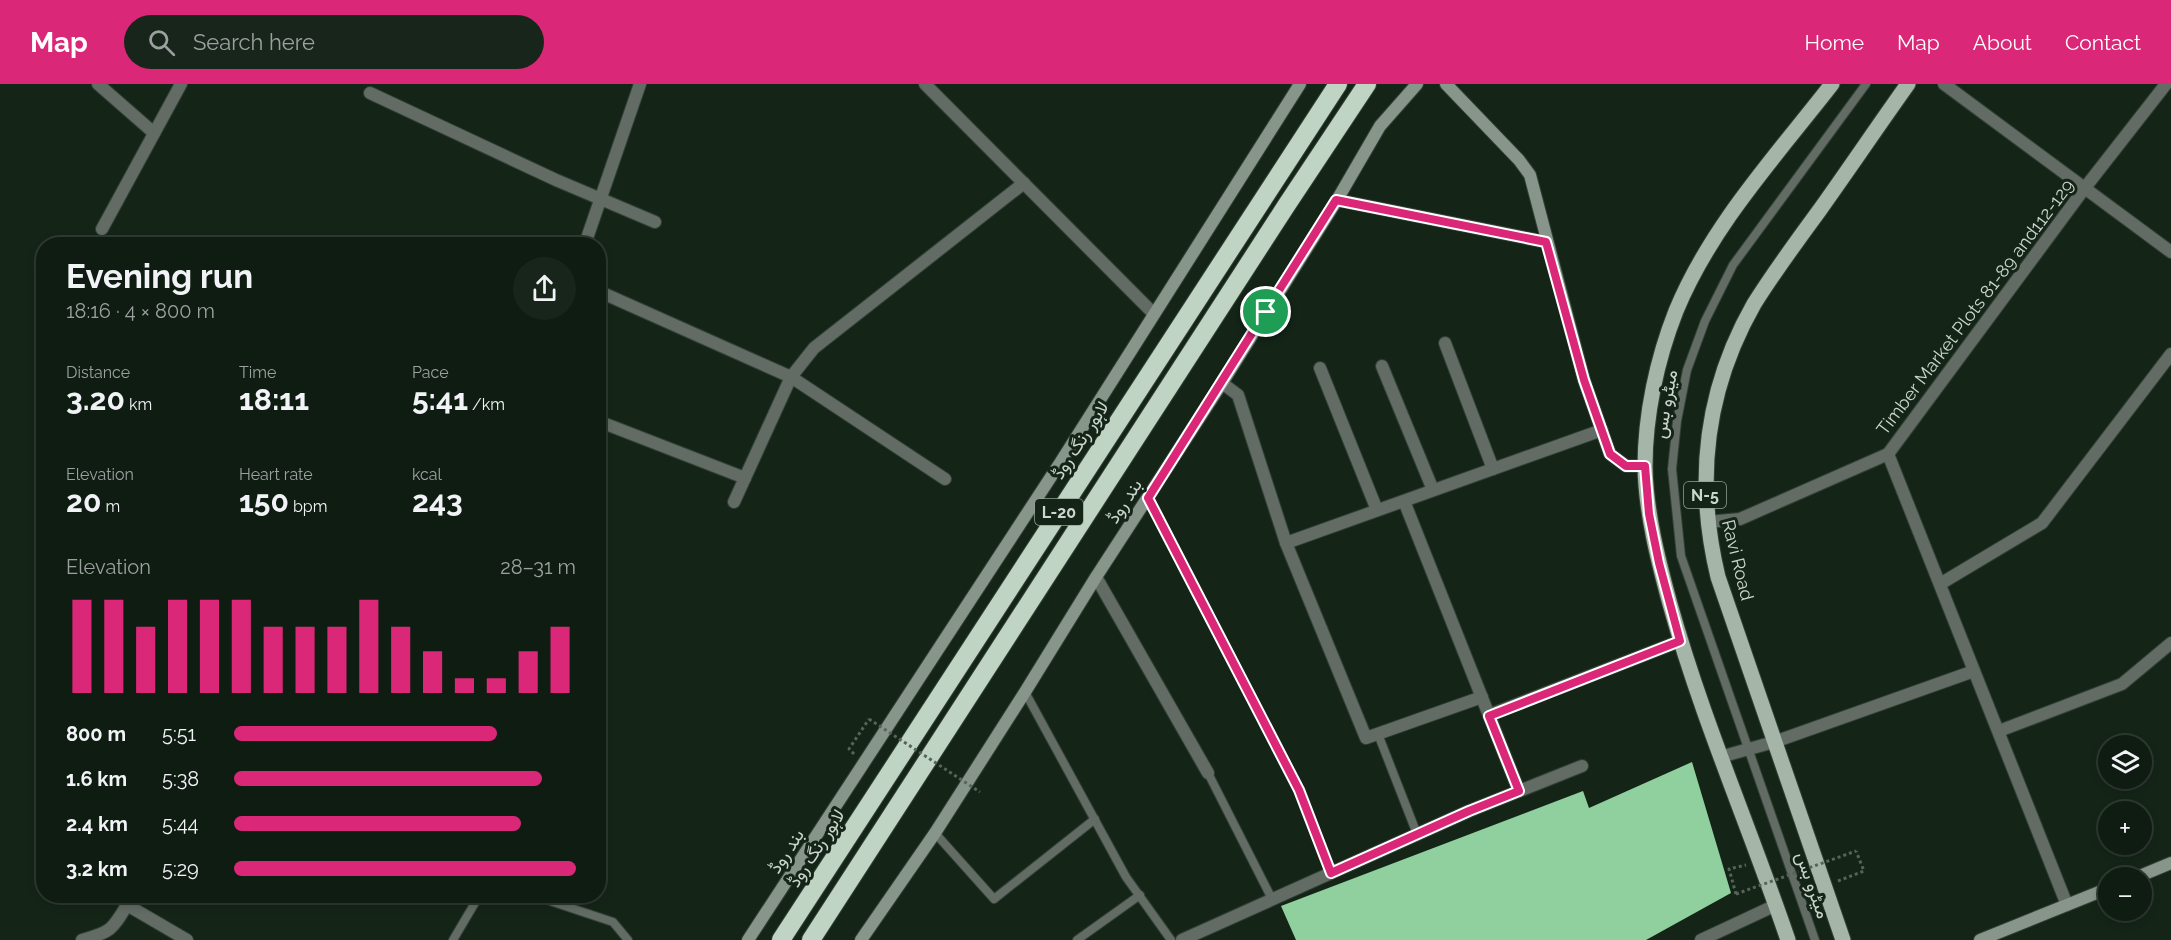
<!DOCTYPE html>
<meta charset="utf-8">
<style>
body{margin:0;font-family:Raleway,Vazirmatn,sans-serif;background:#18251b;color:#f1f3f6;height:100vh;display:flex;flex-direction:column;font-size:22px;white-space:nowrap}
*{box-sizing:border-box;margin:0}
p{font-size:20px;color:#9ba19f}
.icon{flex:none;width:33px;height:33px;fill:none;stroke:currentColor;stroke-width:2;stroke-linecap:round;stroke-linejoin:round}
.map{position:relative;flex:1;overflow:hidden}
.drawer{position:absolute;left:36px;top:153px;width:570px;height:666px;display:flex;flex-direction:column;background:#0f1c12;border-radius:24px;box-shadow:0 3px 9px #0003,0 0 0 2px #2f3a32}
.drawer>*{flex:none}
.buttons{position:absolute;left:2098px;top:651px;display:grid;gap:12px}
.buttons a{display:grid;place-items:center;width:54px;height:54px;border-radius:50%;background:#0f1c12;box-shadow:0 3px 9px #0003,0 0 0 2px #2f3a32;font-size:30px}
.pin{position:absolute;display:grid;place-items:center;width:51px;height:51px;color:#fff;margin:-26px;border:3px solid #fff;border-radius:50%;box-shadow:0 2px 6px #0007}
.round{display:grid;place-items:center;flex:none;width:63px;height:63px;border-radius:32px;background:#18251b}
.summary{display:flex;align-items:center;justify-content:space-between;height:102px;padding:0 30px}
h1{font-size:33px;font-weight:700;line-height:45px}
.figures{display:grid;grid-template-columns:repeat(3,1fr);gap:9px;height:102px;padding:6px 30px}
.figures div{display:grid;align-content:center}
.figures b{font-size:30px;font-weight:700}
.figures small{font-size:16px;font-weight:400}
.figures p{font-size:16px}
.chart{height:168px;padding:12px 30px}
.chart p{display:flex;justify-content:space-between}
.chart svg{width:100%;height:108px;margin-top:6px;stroke:#db2777;stroke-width:6}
ul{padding:0 30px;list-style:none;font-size:20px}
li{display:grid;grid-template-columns:96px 72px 1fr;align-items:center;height:45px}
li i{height:15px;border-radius:8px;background:#db2777}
header{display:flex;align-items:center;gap:36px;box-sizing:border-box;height:84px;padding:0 30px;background:#db2777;color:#fff}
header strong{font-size:28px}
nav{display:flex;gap:33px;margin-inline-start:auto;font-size:21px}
.search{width:420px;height:54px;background:#18251b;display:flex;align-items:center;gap:15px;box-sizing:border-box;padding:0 21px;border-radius:33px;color:#9ba19f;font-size:22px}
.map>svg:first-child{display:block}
.building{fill:#90d09e}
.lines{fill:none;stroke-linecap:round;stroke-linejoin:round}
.lane-casing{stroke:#314135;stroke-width:10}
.street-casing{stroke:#314135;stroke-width:14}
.secondary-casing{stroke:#314135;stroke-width:14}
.primary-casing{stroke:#314135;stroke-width:17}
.highway-casing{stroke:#314135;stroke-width:20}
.path{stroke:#566459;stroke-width:3;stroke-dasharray:3 3;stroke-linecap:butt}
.lane{stroke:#626b64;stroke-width:8}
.street{stroke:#626b64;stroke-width:12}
.secondary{stroke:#88958a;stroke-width:12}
.primary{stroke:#a5b6a8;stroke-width:15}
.highway{stroke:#c0d4c3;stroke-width:18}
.path-bridge{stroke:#566459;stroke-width:3;stroke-dasharray:3 3;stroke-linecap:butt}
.route-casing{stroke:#fff;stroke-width:12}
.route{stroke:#db2777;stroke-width:8}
.labels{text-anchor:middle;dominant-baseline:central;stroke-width:6;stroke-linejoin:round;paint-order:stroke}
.shield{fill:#142518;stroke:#95a197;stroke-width:1.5}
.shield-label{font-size:16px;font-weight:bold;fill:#ccd6ce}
.street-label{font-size:18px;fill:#ccd6ce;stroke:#142518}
</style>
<header>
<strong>Map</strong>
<div class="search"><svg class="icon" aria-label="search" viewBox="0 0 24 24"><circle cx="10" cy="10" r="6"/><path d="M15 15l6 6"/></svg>Search here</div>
<nav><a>Home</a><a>Map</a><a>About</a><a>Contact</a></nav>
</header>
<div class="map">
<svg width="2171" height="856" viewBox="0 0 2171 856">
<rect width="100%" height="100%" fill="#142518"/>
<path class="building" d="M1692,678l39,131 -85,47h-350l-15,-34 302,-115 6,17z"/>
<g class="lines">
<g class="lane-casing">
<g id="lane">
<path d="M1148,414l151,292 32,83"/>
<path d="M1025,608l101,185 45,63"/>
<path d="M1378,650l39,100"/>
<path d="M1208,689l64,126"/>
<path d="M935,749l59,66 101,-80"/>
<path d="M535,812l78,26 15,18"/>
<path d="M453,856l26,-44"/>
<path d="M1077,856l63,-45"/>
<path d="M1815,856l-134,-384 -9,-87 5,-48 10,-51 18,-49 28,-56 133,-181"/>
</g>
</g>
<g class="street-casing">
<g id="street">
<path d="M98,0l56,49"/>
<path d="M925,0l229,230"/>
<path d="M1944,0l227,168"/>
<path d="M370,9l186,87 99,42"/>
<path d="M1337,116l209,42"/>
<path d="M102,145l79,-145"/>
<path d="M585,160l55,-160"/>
<path d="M598,207l193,86 154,102"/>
<path d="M1445,259l48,126"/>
<path d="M1382,282l51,124"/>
<path d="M1320,284l57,142"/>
<path d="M1222,299l16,12 48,148 80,195 116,-41"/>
<path d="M598,337l147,57"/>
<path d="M1888,370c59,150 120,300 179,451"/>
<path d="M1404,417l115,290"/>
<path d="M734,418l57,-125 23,-29 210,-165"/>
<path d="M1707,438l33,-3 148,-65 196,-265 82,-105"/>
<path d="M1286,459l316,-113"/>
<path d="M1096,493l112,196"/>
<path d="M1940,500l102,-61 129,-169"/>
<path d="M1489,631l191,-74"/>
<path d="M1999,647l123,-47 49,-41"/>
<path d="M1720,673l54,-15 200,-71"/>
<path d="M120,812l7,9 60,35"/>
<path d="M82,856c29,-8 30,-10 45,-35"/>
<path d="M1182,856l287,-129 113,-45"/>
<path d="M1701,856l75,-35"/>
</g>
</g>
<g class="secondary-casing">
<g id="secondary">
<path d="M1446,0l73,76 11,15 54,205 26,74 16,12h19"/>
<path d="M2135,794l36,-15"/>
<path d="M748,856l312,-477 240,-379"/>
<path d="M861,856l74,-107 90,-141 71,-115 126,-194 115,-183 43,-74 37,-42"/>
<path d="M1980,856l129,-52"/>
</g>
</g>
<g class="primary-casing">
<g id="primary">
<path d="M1788,856c-38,-112 -86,-221 -118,-336 -12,-44 -24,-91 -25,-137 0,-52 12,-108 31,-156 35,-85 100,-155 156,-227"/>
<path d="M1843,856l-125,-363c-23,-95 -13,-187 36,-273 20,-32 43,-63 65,-93 30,-42 59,-85 89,-127"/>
</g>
</g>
<g class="highway-casing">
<g id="highway">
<path d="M781,856l557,-856"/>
<path d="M811,856l475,-734 81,-122"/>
</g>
</g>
<g class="path">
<path d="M854,670l-5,-5 20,-30"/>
<path d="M1838,797l26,-10 -8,-20"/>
<path d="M1736,810l-7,-25 17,-4"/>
</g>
<use href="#lane" class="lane"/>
<use href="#street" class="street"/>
<use href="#secondary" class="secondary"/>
<use href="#primary" class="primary"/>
<use href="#highway" class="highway"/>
<g class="path-bridge">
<path d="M869,635l111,73"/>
<path d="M1736,810l120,-43"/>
</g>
</g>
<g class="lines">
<g class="route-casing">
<path id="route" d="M1336,116l210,42 38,138 26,74 16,12h19l4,48 10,49 21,78 -191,75 30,75 -50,20 -138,62 -32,-83 -151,-292z"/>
</g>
<use href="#route" class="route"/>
</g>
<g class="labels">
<g class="shield">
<rect x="1684" y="398" width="42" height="26" rx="4.5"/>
<rect x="1035" y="415" width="48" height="26" rx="4.5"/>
</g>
<g class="shield-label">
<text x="1705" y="411">N-5</text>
<text x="1059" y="428">L-20</text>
</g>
<g class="street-label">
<text transform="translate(1975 223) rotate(-53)">Timber Market Plots 81-89 and112-129</text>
<text transform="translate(1665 320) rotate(-80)">میٹرو بس</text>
<text transform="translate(1080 356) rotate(-57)">لاہور رنگ روڈ</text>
<text transform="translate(1124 417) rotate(-57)">بند روڈ</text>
<text transform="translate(1738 476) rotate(76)">Ravi Road</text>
<text transform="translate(816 764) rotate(-57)">لاہور رنگ روڈ</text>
<text transform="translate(786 767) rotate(-57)">بند روڈ</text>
<text transform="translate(1813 801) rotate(71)">میٹرو بس</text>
</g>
</g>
</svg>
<div class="buttons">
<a><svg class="icon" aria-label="layers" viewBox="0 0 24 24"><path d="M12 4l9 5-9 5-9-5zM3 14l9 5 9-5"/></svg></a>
<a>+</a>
<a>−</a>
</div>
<div class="pin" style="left:1266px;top:228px;background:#1e9e55"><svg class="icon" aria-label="arrive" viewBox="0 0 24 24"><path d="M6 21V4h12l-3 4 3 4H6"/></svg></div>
<section class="drawer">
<div class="summary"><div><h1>Evening run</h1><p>18:16 · 4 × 800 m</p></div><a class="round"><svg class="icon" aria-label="share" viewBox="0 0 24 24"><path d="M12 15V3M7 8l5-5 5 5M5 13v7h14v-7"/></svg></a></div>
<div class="figures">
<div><p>Distance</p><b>3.20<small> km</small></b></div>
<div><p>Time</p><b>18:11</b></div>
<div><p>Pace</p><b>5:41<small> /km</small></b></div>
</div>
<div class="figures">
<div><p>Elevation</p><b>20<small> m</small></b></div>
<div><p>Heart rate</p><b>150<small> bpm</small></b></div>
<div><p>kcal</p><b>243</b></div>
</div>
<div class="chart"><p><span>Elevation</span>28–31 m</p>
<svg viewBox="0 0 160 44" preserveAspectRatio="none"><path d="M5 44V6M15 44V6M25 44V17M35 44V6M45 44V6M55 44V6M65 44V17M75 44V17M85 44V17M95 44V6M105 44V17M115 44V27M125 44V38M135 44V38M145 44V27M155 44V17"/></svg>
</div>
<ul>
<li><b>800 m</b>5:51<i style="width:77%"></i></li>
<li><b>1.6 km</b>5:38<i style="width:90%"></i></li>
<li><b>2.4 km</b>5:44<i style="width:84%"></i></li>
<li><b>3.2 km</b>5:29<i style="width:100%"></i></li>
</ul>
</section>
</div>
